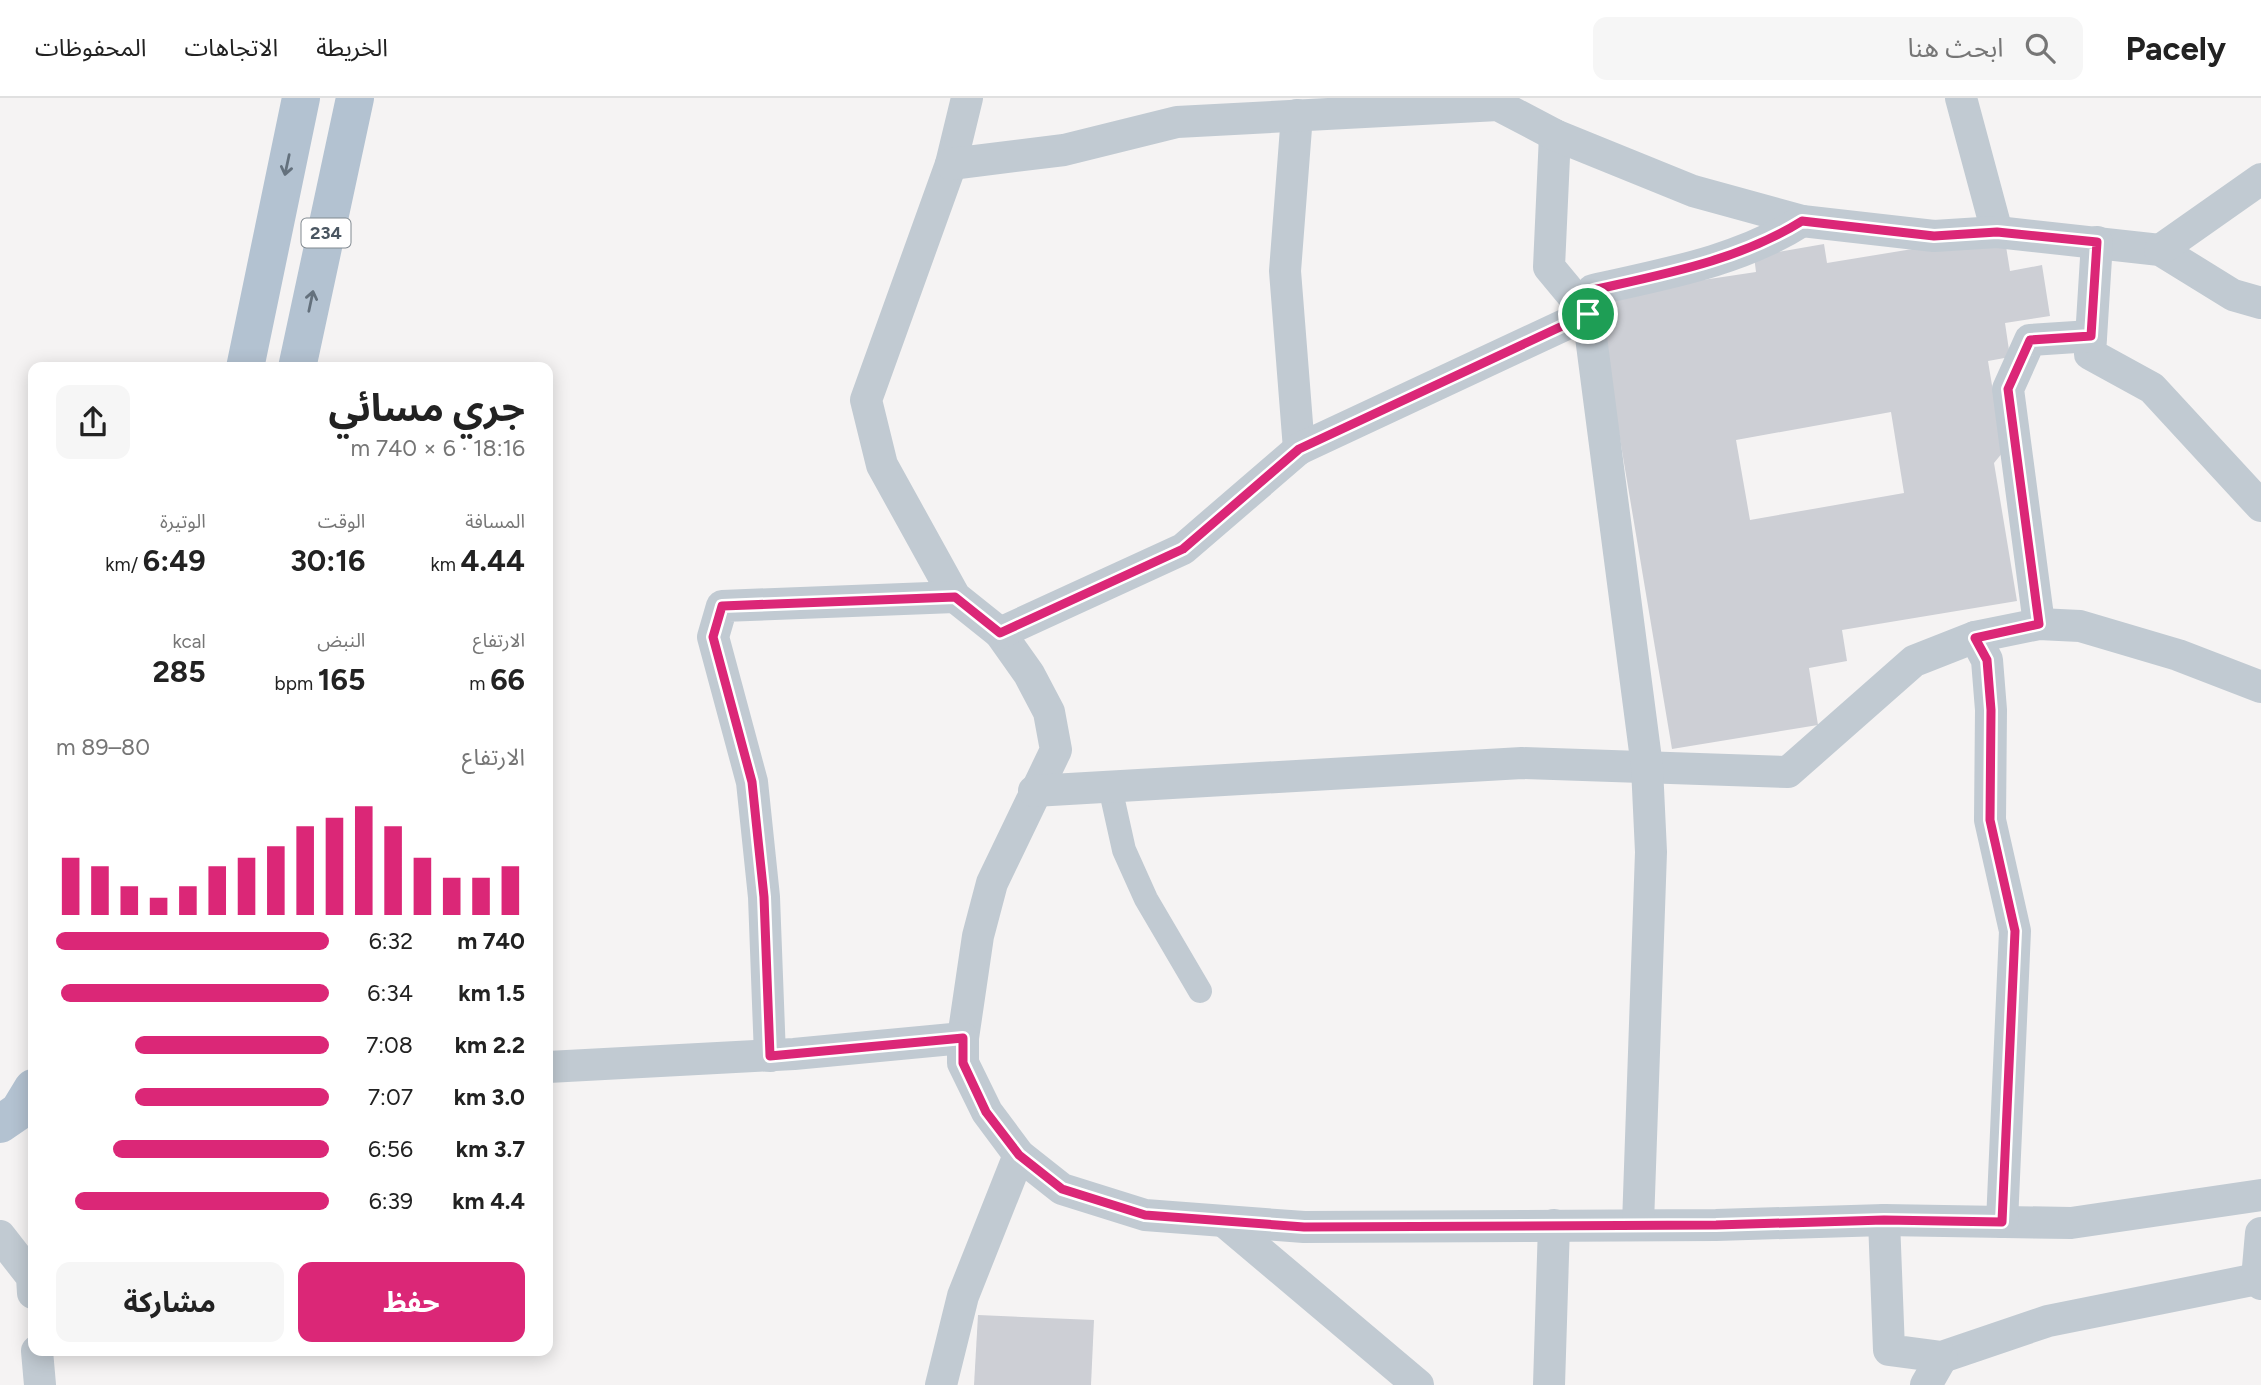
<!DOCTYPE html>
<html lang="ar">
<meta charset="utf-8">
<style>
body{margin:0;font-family:Figtree,"Noto Sans Arabic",sans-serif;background:#f6f6f6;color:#222;direction:rtl;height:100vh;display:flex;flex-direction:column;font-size:26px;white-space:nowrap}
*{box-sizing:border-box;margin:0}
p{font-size:23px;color:#767676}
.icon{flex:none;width:38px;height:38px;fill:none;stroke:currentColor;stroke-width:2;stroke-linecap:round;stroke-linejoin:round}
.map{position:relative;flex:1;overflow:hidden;direction:ltr}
.drawer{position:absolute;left:28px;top:264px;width:525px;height:994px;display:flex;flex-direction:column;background:#fff;border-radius:14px;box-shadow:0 4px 18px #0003;direction:rtl}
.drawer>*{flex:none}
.pin{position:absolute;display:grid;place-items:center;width:60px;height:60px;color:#fff;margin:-30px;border:4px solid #fff;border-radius:50%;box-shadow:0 2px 7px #0007}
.round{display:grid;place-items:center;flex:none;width:74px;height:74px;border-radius:14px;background:#f6f6f6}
.summary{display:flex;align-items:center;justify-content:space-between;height:119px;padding:0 28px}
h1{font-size:38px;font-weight:700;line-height:52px}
.metrics{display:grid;grid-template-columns:repeat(3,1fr);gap:10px;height:119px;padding:7px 28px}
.metrics div{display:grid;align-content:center}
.metrics b{font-size:30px;font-weight:700}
.metrics small{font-size:19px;font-weight:400}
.metrics p{font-size:19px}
.chart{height:196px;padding:14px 28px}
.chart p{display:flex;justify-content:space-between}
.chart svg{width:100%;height:126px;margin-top:7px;stroke:#db2777;stroke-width:6}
.action{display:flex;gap:14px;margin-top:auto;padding:14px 28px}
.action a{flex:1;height:80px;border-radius:14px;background:#db2777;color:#fff;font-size:28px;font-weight:700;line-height:80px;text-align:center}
.action a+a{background:#f6f6f6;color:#222}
ul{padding:0 28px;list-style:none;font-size:23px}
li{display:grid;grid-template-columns:112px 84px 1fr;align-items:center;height:52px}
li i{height:18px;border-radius:9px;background:#db2777}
header{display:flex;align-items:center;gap:42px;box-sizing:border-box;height:98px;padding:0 35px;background:#fff;border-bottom:2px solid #e0e0e0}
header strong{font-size:33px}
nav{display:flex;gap:38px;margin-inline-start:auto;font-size:24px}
.search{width:490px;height:63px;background:#f6f6f6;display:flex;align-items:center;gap:18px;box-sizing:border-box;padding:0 24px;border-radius:14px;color:#767676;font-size:26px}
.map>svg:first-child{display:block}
.building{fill:#cdcfd5;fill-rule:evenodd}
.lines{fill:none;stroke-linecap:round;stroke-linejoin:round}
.pedestrian{stroke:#c1cad2;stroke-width:24}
.minor{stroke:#c1cad2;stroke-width:32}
.primary{stroke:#b3c2d1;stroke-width:38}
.oneway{stroke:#64717d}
.route-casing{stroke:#fff;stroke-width:14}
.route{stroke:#db2777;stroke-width:9}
.labels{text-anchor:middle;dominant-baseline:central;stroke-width:7;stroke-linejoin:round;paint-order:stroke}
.shield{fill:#fff;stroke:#808990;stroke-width:2}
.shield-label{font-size:18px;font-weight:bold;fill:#4a5661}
</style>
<header>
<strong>Pacely</strong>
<div class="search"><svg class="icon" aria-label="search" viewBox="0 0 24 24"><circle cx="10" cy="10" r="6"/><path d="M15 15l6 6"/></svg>ابحث هنا</div>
<nav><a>الخريطة</a><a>الاتجاهات</a><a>المحفوظات</a></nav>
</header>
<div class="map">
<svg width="2261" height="1287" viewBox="0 0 2261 1287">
<rect width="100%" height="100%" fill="#f5f3f3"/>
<g class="building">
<path d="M2004,136l6,37 32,-6 8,51 -45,7 5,34 -22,4 15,91 -9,11 23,138 -175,29 5,31 -38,7 9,57 -146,24 -76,-453 160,-24 -2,-16 70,-12 3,19zM1891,314l13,81 -154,27 -14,-80z"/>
<path d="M978,1217l116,5 -3,65h-117z"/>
</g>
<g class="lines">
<path class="pedestrian" d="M1110,689l14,63 22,49 54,92"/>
<g class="minor">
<path d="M967,0l-16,66 -85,236 16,65 73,132 45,36 29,41 20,38 7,38 -64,133 -14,53 -15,102v25l24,49 32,43 43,34 83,26 159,12 412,-2 168,-5 187,3 190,-28"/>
<path d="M1961,0l36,134"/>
<path d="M1297,17l-12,156 14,178"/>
<path d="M1555,37l-6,132 39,47"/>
<path d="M951,66l113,-14 113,-28 321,-17 57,30 138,56 109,30 132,15 63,-4 163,18 73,45 28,8"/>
<path d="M2097,144l-7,112 62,34 109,118"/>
<path d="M2160,152l101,-71"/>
<path d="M2039,526l-31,-235 22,-49 61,-4"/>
<path d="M1000,535l183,-84 116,-100 289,-135"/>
<path d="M1975,539l12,23 4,50 -1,110 25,111 -13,291"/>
<path d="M1034,693l488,-28 266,9 126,-111 61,-24 64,-13 41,2 98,29 83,32"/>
<path d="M770,958l-6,-159 -12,-115 -39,-145 9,-31 233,-9"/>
<path d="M548,969l246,-13 169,-16"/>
<path d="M1884,1122l5,130 53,7 106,-36 209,-42 4,5"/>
<path d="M1226,1125l192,162"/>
<path d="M1638,1126l13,-372 -4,-85 -59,-453 5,-24c71,-16 147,-29 209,-69"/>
<path d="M0,1138l32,41 1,16"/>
<path d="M2257,1181l4,-46"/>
<path d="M37,1253l3,34"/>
<path d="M941,1287l22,-89 56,-141"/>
<path d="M1549,1287l5,-160"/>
<path d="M1926,1287l16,-28"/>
</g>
<g class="primary">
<path d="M245,270l56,-270"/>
<path d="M297,270l58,-270"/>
<path d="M0,1026l19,-13 14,-23"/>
</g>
</g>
<defs><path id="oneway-shaft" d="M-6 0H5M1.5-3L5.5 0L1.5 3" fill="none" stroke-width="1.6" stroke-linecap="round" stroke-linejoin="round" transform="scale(1.75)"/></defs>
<g class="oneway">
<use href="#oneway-shaft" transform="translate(287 67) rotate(102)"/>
<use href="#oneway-shaft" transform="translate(311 203) rotate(-78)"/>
</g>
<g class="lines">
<g class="route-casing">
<path id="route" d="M1802,123l132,15 63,-4 100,10 -6,94 -61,4 -22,49 31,235 -64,14 12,22 4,50 -1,110 25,111 -13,291 -118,-2 -168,5 -412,2 -159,-12 -83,-26 -43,-34 -33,-43 -23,-49v-25l-193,18 -6,-159 -12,-115 -39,-145 9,-31 233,-9 45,36 183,-84 116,-100 289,-135 5,-24c71,-16 147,-30 209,-69z"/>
</g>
<use href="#route" class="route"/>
</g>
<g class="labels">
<rect class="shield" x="301.5" y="120.5" width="49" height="29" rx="5"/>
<g class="shield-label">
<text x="326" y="135">234</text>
</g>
</g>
</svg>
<div class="pin" style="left:1588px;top:216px;background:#1e9e55"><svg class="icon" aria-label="arrive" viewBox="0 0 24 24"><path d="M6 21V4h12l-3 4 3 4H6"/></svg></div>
<section class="drawer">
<div class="summary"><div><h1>جري مسائي</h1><p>18:16 · 6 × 740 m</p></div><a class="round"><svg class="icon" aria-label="share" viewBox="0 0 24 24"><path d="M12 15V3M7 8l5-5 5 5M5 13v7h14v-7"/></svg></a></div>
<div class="metrics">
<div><p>المسافة</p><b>4.44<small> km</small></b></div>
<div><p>الوقت</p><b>30:16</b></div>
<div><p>الوتيرة</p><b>6:49<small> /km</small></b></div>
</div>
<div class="metrics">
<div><p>الارتفاع</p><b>66<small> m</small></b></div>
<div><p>النبض</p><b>165<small> bpm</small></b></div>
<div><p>kcal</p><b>285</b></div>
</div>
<div class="chart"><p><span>الارتفاع</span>80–89 m</p>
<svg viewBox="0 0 160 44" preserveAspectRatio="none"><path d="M5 44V24M15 44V27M25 44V34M35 44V38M45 44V34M55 44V27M65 44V24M75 44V20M85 44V13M95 44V10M105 44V6M115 44V13M125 44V24M135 44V31M145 44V31M155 44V27"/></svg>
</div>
<ul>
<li><b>740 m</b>6:32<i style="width:100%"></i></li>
<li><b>1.5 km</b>6:34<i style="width:98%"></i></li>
<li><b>2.2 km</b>7:08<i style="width:71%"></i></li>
<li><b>3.0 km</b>7:07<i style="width:71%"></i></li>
<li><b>3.7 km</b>6:56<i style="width:79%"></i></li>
<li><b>4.4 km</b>6:39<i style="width:93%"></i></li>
</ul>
<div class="action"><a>حفظ</a><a>مشاركة</a></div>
</section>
</div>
